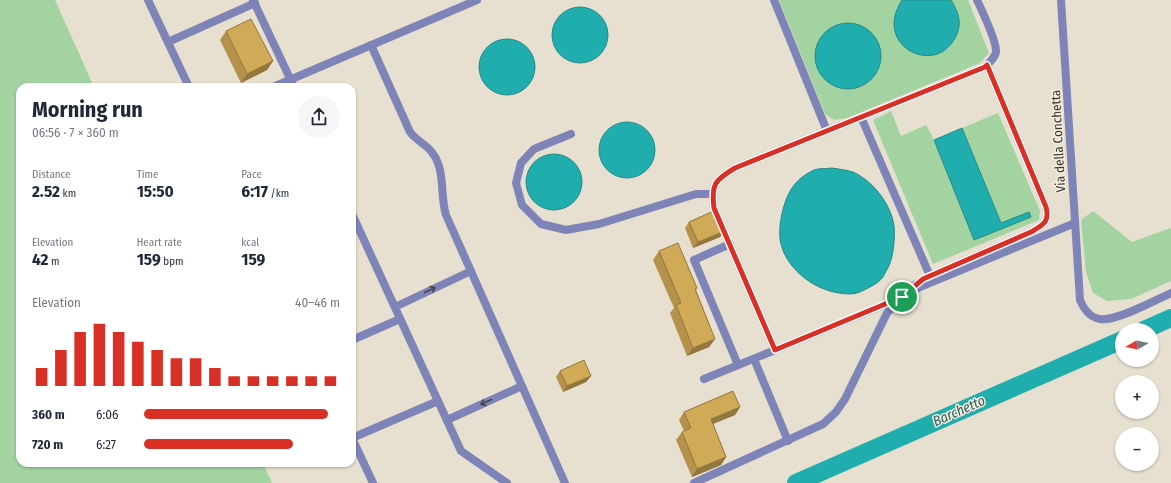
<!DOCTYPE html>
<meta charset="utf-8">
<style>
body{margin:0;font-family:"Fira Sans Condensed",sans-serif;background:#f6f6f7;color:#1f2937;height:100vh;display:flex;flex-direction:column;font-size:15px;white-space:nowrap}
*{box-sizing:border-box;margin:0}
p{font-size:13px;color:#747a83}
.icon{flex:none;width:22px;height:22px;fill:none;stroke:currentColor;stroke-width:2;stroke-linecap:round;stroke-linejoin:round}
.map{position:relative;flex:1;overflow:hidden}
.drawer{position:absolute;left:16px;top:83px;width:340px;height:384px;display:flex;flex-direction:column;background:#fff;border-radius:12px;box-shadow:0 1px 3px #0004}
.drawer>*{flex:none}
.needle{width:26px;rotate:261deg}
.buttons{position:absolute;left:1115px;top:323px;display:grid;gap:8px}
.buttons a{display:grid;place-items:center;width:44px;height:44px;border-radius:50%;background:#fff;box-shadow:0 1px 3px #0004;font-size:20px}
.pin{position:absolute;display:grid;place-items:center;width:34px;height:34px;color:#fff;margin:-17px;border:2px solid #fff;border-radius:50%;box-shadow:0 1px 4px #0007}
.round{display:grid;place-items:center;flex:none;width:42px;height:42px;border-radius:21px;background:#f6f6f7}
.overview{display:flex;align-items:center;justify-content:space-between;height:68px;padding:0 16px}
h1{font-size:22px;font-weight:700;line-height:30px}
.figures{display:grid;grid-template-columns:repeat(3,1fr);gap:6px;height:68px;padding:4px 16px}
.figures div{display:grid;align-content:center}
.figures b{font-size:17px;font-weight:700}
.figures small{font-size:11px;font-weight:400}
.figures p{font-size:11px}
.chart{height:112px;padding:8px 16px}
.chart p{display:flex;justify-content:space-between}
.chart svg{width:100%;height:72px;margin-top:4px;stroke:#d93025;stroke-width:6}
ul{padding:0 16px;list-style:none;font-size:13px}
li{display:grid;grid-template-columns:64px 48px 1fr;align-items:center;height:30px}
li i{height:10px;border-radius:5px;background:#d93025}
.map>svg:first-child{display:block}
.green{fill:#a2d3a1;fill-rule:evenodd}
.water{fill:#1fadae;stroke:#268988}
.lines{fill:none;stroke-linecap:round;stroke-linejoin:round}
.canal{stroke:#1fadae;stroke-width:18}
.service{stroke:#7e84b7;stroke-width:8}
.minor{stroke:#7e84b7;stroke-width:8}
.wall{fill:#b4924c}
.shaded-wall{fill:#92773e}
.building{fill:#d1aa58;stroke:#92773e}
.oneway{stroke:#464549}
.route-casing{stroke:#fff;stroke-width:8}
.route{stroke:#d93025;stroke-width:5}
.labels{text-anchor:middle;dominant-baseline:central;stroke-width:3;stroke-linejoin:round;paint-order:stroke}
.street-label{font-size:13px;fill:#38352e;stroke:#f4ecdc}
.water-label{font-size:14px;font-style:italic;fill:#295e5e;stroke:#f4ecdc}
</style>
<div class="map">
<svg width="1171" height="483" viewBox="0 0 1171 483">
<rect width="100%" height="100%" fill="#e7dfcf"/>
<g class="green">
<path d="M0,0h55l39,87h-74v376h243l9,20h-272z"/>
<path d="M779,0h123l-6,9 -2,22 5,10 7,8 32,5 10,-5 7,-9 2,-31 -6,-9h17l21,53 -9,10 -133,55 -13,2 -9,-6zM842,23c13,0 20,3 30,11l4,40 -7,8 -10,6 -36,-54 9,-7z"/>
<path d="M891,111l10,25 25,-11 8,15 40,100 55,-28 -28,11 -39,-95 36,-15 42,98 -1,9 -106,44 -60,-144z"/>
<path d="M1093,211l39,31 39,-14v53l-40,18 -24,2 -14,-8 -7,-21 -5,-52z"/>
</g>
<g class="water">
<path d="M902,0h49c7,11 11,22 6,34 -18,45 -86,13 -55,-34z"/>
<circle cx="580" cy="35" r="28"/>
<circle cx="848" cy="56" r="33"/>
<circle cx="507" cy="67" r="28"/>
<circle cx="627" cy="150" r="28"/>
<path d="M962,128l39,95 28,-11 2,5 -57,23 -40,-100z"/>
<circle cx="554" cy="182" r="28"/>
<path d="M832,168c6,1 15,2 21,4 20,9 38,32 41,54 1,8 0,21 -2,30 -1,6 -4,12 -7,17 -3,9 -15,14 -23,18 -8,4 -14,3 -23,2 -27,-4 -55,-26 -59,-54 -1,-11 1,-23 4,-33 5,-17 13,-28 30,-36 5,-2 12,-1 18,-2z"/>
</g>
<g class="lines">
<g class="canal">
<path d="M1144,330l27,-12"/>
<path d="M796,483l326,-143"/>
</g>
<g class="service">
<path d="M148,0l41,87"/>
<path d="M253,0l41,87"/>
<path d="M774,0l53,131"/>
<path d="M168,42l87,-39"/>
<path d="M371,45l39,87c5,7 13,11 19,17 18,18 10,44 17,66l119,268"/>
<path d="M273,87l204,-87"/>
<path d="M861,117l69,159"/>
<path d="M571,134l-37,15 -13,14 -5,20 6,22 19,19 25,6 33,-6 97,-30h16"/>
<path d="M352,214l109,237 46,32"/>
<path d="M730,244l-36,16 44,105"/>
<path d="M913,286l17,-10 101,-44c12,-7 19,-10 15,-25l-59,-142"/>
<path d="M395,307l76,-36"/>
<path d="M352,340l48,-21"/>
<path d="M775,350l123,-51"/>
<path d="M754,359l34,82"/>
<path d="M704,379l71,-29 -61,-142c-3,-24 1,-28 21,-40l250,-101c4,-4 10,-9 11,-15 1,-11 -14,-41 -19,-52"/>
<path d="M447,420l75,-34"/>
<path d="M352,438l86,-37"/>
<path d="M352,438l21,45"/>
<path d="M694,483l129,-59 13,-12 9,-13 42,-86 15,-16 18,-10 155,-64"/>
</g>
<path class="minor" d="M1061,0l19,300c4,9 9,17 20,19 15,3 56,-19 71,-26"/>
</g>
<g class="wall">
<path d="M226,31l47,30 -6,9 -26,13 -21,-43z"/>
<path d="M689,222l31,15 -27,11 -8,-20z"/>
<path d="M659,251l38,37 -1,2 19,49 -6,8 -22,9 -17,-43 4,-5 -21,-48z"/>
<path d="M560,371l31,5 -5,6 -23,10 -7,-15z"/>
<path d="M740,407l-5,8 -22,9 13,33 -5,8 -29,12 -16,-37 6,-8 2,-1 -5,-11 5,-8z"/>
</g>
<g class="shaded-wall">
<path d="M273,61l-6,9 -26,13 6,-9z"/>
<path d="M725,231l-5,6 -27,11 5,-6z"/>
<path d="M715,339l-6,8 -22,9 6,-8z"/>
<path d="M591,376l-5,6 -23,10 4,-6z"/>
<path d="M740,407l-5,8 -30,12 6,-8z"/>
<path d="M726,457l-5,8 -29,12 5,-8z"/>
</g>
<g class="building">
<path d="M251,19l22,42 -26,13 -21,-43z"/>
<path d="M716,210l9,21 -27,11 -9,-20z"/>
<path d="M678,243l19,45 -2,1 20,50 -22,9 -17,-43 5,-2 -22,-52z"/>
<path d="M584,360l7,16 -24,10 -7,-15z"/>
<path d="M733,391l7,16 -29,12 15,38 -29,12 -15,-37 9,-4 -7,-16z"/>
</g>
<defs><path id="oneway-shaft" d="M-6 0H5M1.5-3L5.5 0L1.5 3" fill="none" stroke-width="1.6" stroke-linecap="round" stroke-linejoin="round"/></defs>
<g class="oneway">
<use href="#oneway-shaft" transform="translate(430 290) rotate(-25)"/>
<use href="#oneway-shaft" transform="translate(486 402) rotate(156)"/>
</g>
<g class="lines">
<g class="route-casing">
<path id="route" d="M987,65l59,142c4,15 -3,18 -15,25l-108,47 -21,18 -127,53 -61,-142c-3,-24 1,-28 21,-40l250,-101z"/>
</g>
<use href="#route" class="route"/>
</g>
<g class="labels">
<g class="street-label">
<text transform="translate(1058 141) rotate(-93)">Via della Conchetta</text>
</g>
<g class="water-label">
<text transform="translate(959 411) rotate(-24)">Barchetto</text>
</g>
</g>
</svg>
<div class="buttons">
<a><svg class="needle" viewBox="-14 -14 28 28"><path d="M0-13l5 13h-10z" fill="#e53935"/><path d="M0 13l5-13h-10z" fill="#747a83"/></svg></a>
<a>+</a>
<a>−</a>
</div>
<div class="pin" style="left:902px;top:297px;background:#1e9e55"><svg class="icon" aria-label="arrive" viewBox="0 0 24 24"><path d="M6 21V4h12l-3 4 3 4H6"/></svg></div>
<section class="drawer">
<div class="overview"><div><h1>Morning run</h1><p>06:56 · 7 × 360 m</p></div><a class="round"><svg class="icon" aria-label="share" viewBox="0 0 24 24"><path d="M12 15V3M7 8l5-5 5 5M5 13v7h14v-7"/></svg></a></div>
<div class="figures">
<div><p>Distance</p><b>2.52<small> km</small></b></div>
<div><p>Time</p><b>15:50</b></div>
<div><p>Pace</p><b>6:17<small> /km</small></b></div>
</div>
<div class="figures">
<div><p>Elevation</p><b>42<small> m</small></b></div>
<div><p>Heart rate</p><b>159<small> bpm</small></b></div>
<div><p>kcal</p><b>159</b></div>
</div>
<div class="chart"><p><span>Elevation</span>40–46 m</p>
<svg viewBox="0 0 160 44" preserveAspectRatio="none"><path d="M5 44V33M15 44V22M25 44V11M35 44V6M45 44V11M55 44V17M65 44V22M75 44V27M85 44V27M95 44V33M105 44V38M115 44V38M125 44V38M135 44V38M145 44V38M155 44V38"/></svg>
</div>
<ul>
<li><b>360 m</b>6:06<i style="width:94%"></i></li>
<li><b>720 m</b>6:27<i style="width:76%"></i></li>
</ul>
</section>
</div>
